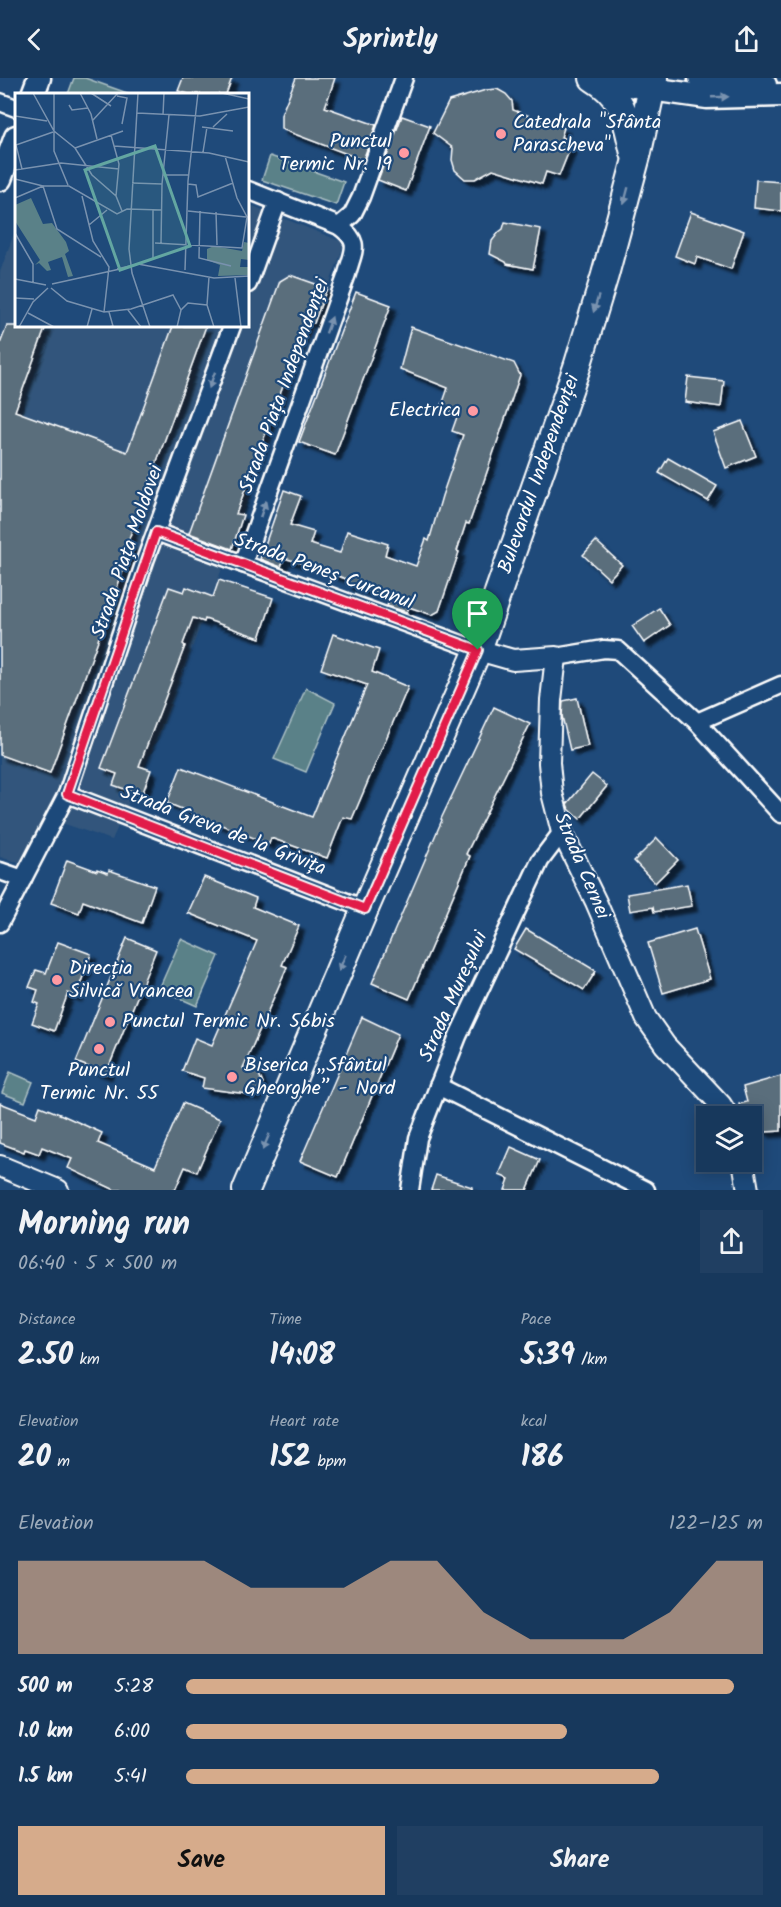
<!DOCTYPE html>
<meta charset="utf-8">
<style>
body{margin:0;font-family:Kalam,sans-serif;background:#203f62;color:#f1f3f6;height:100vh;display:flex;flex-direction:column;font-size:22px;white-space:nowrap}
*{box-sizing:border-box;margin:0}
p{font-size:20px;color:#9eacbb}
.icon{flex:none;width:33px;height:33px;fill:none;stroke:currentColor;stroke-width:2;stroke-linecap:round;stroke-linejoin:round}
.map{position:relative;height:1112px;overflow:hidden}
.side{display:flex;flex-direction:column;background:#17385c;flex:1}
.side>*{flex:none}
.buttons{position:absolute;left:696px;top:1028px;display:grid;gap:12px}
.buttons a{display:grid;place-items:center;width:66px;height:66px;border-radius:0px;background:#17385c;box-shadow:0 3px 15px #0003,0 0 0 2px #365272;font-size:30px}
.pin{position:absolute;display:grid;place-items:center;width:51px;height:51px;color:#fff;margin:-62px -26px;border-radius:50% 50% 50% 0;rotate:-45deg;box-shadow:0 0 6px #0007}
.pin .icon{rotate:45deg}
.round{display:grid;place-items:center;flex:none;width:63px;height:63px;border-radius:0px;background:#203f62}
.summary{display:flex;align-items:center;justify-content:space-between;height:102px;padding:0 18px}
h1{font-size:33px;font-weight:700;line-height:45px}
.stats{display:grid;grid-template-columns:repeat(3,1fr);gap:9px;height:102px;padding:6px 18px}
.stats div{display:grid;align-content:center}
.stats b{font-size:30px;font-weight:700}
.stats small{font-size:16px;font-weight:400}
.stats p{font-size:16px}
.chart{height:168px;padding:12px 18px}
.chart p{display:flex;justify-content:space-between}
.chart svg{width:100%;height:108px;margin-top:6px;fill:#d6ab8b;opacity:.7}
.button{display:flex;gap:12px;margin-top:auto;padding:12px 18px}
.button a{flex:1;height:69px;border-radius:0px;background:#d6ab8b;color:#111;font-size:24px;font-weight:700;line-height:69px;text-align:center}
.button a+a{background:#203f62;color:#f1f3f6}
ul{padding:0 18px;list-style:none;font-size:20px}
li{display:grid;grid-template-columns:96px 72px 1fr;align-items:center;height:45px}
li i{height:15px;border-radius:8px;background:#d6ab8b}
header{display:flex;justify-content:space-between;align-items:center;height:78px;padding:0 18px;background:#17385c;font-size:27px;font-weight:700}
.map>svg:first-child{display:block}
.built{fill:#31557b}
.green{fill:#5a8188;stroke:#acc0c4;stroke-width:1.5}
.building{fill:#5a6e7c;stroke:#fff;stroke-width:1.5;filter:url(#shadow)}
.lines{fill:none;stroke-linecap:round;stroke-linejoin:round}
.minor-casing{stroke:#fff;stroke-width:21}
.tertiary-casing{stroke:#fff;stroke-width:24}
.secondary-casing{stroke:#fff;stroke-width:27}
.primary-casing{stroke:#fff;stroke-width:30}
.minor{stroke:#1f4a7a;stroke-width:16}
.tertiary{stroke:#1f4a7a;stroke-width:20}
.secondary{stroke:#1f4a7a;stroke-width:22}
.primary{stroke:#1f4a7a;stroke-width:26}
.oneway{fill:#7992af}
.route-casing{stroke:#fff;stroke-width:12}
.route{stroke:#e11d48;stroke-width:8}
.poi-dot{fill:#ff9aa2;stroke:#1f4a7a;stroke-width:2}
.labels{text-anchor:middle;dominant-baseline:central;stroke-width:4.5;stroke-linejoin:round;paint-order:stroke}
.poi-label{font-size:20px;fill:#fff;stroke:#1f4a7a;text-anchor:start}
.street-label{font-size:20px;fill:#fff;stroke:#1f4a7a}
.inset-road{fill:none;stroke:#7992af;stroke-width:1.5}
.view{fill:#63a6a1;fill-opacity:0.15;stroke:#63a6a1;stroke-width:3}
.inset-edge{fill:none;stroke:#fff;stroke-width:3}
</style>
<header><svg class="icon" aria-label="back" viewBox="0 0 24 24"><path d="M15 5l-7 7 7 7"/></svg>Sprintly<svg class="icon" aria-label="share" viewBox="0 0 24 24"><path d="M12 15V3M7 8l5-5 5 5M5 13v7h14v-7"/></svg></header>
<div class="map">
<svg width="781" height="1112" viewBox="0 0 781 1112">
<defs>
<filter id="shadow"><feDropShadow dx="5.5" dy="5.5" stdDeviation="1.5" flood-color="#0009"/></filter>
</defs>
<rect width="100%" height="100%" fill="#1f4a7a"/>
<filter id="ink" filterUnits="userSpaceOnUse"><feTurbulence type="fractalNoise" baseFrequency=".0167" numOctaves="2"/><feDisplacementMap in="SourceGraphic" scale="12" xChannelSelector="R" yChannelSelector="G"/><feConvolveMatrix kernelMatrix="1 2 1 2 8 2 1 2 1" color-interpolation-filters="sRGB"/></filter>
<g filter="url(#ink)">
<path class="built" d="M248,126l97,39 -184,487 -49,110 -68,-23 -25,46 -19,-6v-585l16,-44v98h232z"/>
<g class="green">
<path d="M74,0h11l45,16h-62z"/>
<path d="M270,78l74,26 -8,23 -74,-25z"/>
<path d="M306,610l29,15 -29,69 -32,-13z"/>
<path d="M181,861l38,17 -22,50 -38,-17z"/>
<path d="M10,994l23,10 -8,20 -23,-9z"/>
</g>
<g class="building">
<path d="M183,0h49l-6,16h-37l-11,-3z"/>
<path d="M296,0h39l-10,29 51,18 -13,35 -82,-31v-14z"/>
<path d="M497,11l9,5 6,7 1,9 51,18 -3,9 12,4 -14,35 -13,-4 -4,12 -49,-15 -18,10h-10l-10,-9 -3,-10 1,-12 -20,-15 16,-32 37,-11z"/>
<path d="M402,38l28,10 -24,65 -28,-11z"/>
<path d="M756,102l25,2v29l-27,-3z"/>
<path d="M691,134l53,19 -13,38 -34,-12 -2,7 -20,-8z"/>
<path d="M505,144l36,7 -8,40 -26,-5 -1,-2 -16,-8 2,-13 7,-9 4,-3z"/>
<path d="M290,197l37,13 -13,35 -7,-2 -71,193 7,1 -11,34 -43,-16 91,-252z"/>
<path d="M356,214l35,13 -56,150 -36,-13z"/>
<path d="M7,248h39l-31,85 112,41 46,-126h33l-79,218 5,2 -82,227 -50,-18v-411z"/>
<path d="M411,249l103,36 6,12 -45,132 -6,17 -3,-1 -9,28 2,1 -20,59 -7,4 -23,-8 -2,5 -20,-6 3,-8 -43,-14 2,-4 -17,-6v-2l-48,-14 -3,9 -21,-8 24,-69 17,6 -11,29 24,7 -4,12 30,9 7,-22 41,13 -3,11 31,11 10,-27 3,2 13,-45 21,-61 -11,-4 6,-17 -17,-6 7,-20 -48,-19z"/>
<path d="M688,299l36,4 -3,26 -36,-5z"/>
<path d="M742,343l14,35 -30,12 -13,-36z"/>
<path d="M668,380l49,28 -9,15 -49,-28z"/>
<path d="M596,463l26,24 -13,14 -26,-24z"/>
<path d="M219,502l54,18 -13,40 -55,-19 -1,3 -11,-4 -10,26 2,2 -46,120 12,4 -9,25 -29,-10 4,-11 -16,-6 68,-181 15,5 2,-5 27,10z"/>
<path d="M659,530l11,17 -26,18 -12,-17z"/>
<path d="M333,556l46,16 -7,22 36,15 -56,132 -9,-2 -16,41 -56,-20 -2,6 -102,-41 14,-36 131,50 55,-132 -46,-16z"/>
<path d="M577,620l11,48 -18,4 -8,-34 1,-15z"/>
<path d="M494,629l36,17 -64,130 4,2 -61,143 -37,-16 70,-163 -1,-1z"/>
<path d="M592,696l15,12 -27,33 -11,-10 -2,-5z"/>
<path d="M657,760l21,22 -23,23 -21,-22z"/>
<path d="M67,782l30,11v-2l11,4 1,-3 46,16 -13,37 -59,-22 -4,12 -28,-10z"/>
<path d="M204,799l52,21 -3,9 46,19 -17,39 5,2 -44,101 14,2 6,14 -8,11 -53,-7 2,-10 -22,-7 13,-33 17,7 45,-104 -69,-28z"/>
<path d="M687,806l5,22 -38,6 -1,-5 -23,4 -3,-17z"/>
<path d="M526,851l70,42 -12,19 -70,-41z"/>
<path d="M695,851l15,50 -47,14 -15,-50z"/>
<path d="M127,860l29,12 -50,124 -30,-12z"/>
<path d="M58,864l33,12 -15,42 -8,-3 -14,38 -22,-8 7,-19 -5,-2 4,-12 -9,-3 7,-17 10,3z"/>
<path d="M362,939l36,17 -60,143 -38,-16z"/>
<path d="M781,998v55l-16,1 -4,-4 -9,2v-14h-10l-3,-12 8,-2 -4,-15z"/>
<path d="M0,1025l36,14 4,-11 22,9 40,18 -4,10 57,24 28,-64 37,16 -23,53 -12,-5 -10,23h-60l-47,-22 4,-9 -30,-12 -3,7 -14,-5 -1,3 -24,-9z"/>
<path d="M511,1069l29,13 -13,30h-22l4,-11 -10,-4z"/>
<path d="M436,1097l36,12v3h-41z"/>
</g>
<g class="lines">
<g class="minor-casing">
<g id="minor">
<path d="M0,24l16,6"/>
<path d="M339,148l13,-11 9,-18 43,-119"/>
<path d="M248,206l30,-83"/>
<path d="M156,454l322,118"/>
<path d="M243,486l104,-290c6,-24 15,-31 -8,-48l-91,-36"/>
<path d="M556,579l48,-8 14,1 79,72 84,92"/>
<path d="M697,644l84,-37"/>
<path d="M67,716l298,115"/>
<path d="M0,793l23,8"/>
<path d="M0,845l67,-129 79,-236 86,-232"/>
<path d="M438,1008l208,104"/>
<path d="M410,1112l8,-52 40,-102 82,-175 22,-29"/>
</g>
</g>
<g class="tertiary-casing">
<g id="tertiary">
<path d="M478,572l35,10 43,-3 -5,43 -2,63 3,30 10,39 34,70 50,116 19,27 56,60 7,11"/>
<path d="M743,1083l5,29"/>
<path d="M0,1088l58,24"/>
</g>
</g>
<g class="secondary-casing">
<g id="secondary">
<path d="M596,0l55,11 56,8 74,-2"/>
<path d="M700,0l50,3 15,4"/>
<path d="M33,16l6,-16"/>
<path d="M0,101l16,-42"/>
</g>
</g>
<g class="primary-casing">
<g id="primary">
<path d="M593,0c32,19 33,42 41,75"/>
<path id="s1" d="M246,1112l119,-281 113,-259 99,-283 28,-92 33,-123 16,-74"/>
</g>
</g>
<use href="#minor" class="minor"/>
<use href="#tertiary" class="tertiary"/>
<use href="#secondary" class="secondary"/>
<use href="#primary" class="primary"/>
</g>
<defs><path id="oneway-solid" d="M-6-.8H1V-3.2L6.5 0L1 3.2V.8H-6Z" transform="scale(1.5)"/></defs>
<g class="oneway">
<use href="#oneway-solid" transform="translate(720 19) rotate(-2)"/>
<use href="#oneway-solid" transform="translate(626 118) rotate(105)"/>
<use href="#oneway-solid" transform="translate(596 226) rotate(107)"/>
<use href="#oneway-solid" transform="translate(329 247) rotate(-70)"/>
<use href="#oneway-solid" transform="translate(212 302) rotate(110)"/>
<use href="#oneway-solid" transform="translate(263 431) rotate(-71)"/>
<use href="#oneway-solid" transform="translate(342 885) rotate(113)"/>
<use href="#oneway-solid" transform="translate(266 1064) rotate(113)"/>
</g>
</g>
<g class="lines" filter="url(#ink)">
<g class="route-casing">
<path id="route" d="M156,454l322,118 -113,259 -298,-115z"/>
</g>
<use href="#route" class="route"/>
</g>
<g class="poi-dot">
<circle cx="501" cy="56" r="6"/>
<circle cx="404" cy="75" r="6"/>
<circle cx="473" cy="333" r="6"/>
<circle cx="57" cy="902" r="6"/>
<circle cx="110" cy="944" r="6"/>
<circle cx="99" cy="971" r="6"/>
<circle cx="232" cy="999" r="6"/>
</g>
<g class="labels">
<g class="poi-label">
<text x="513" y="45">Catedrala "Sfânta<tspan x="513" dy="23">Parascheva"</tspan></text>
<text x="392" y="64" text-anchor="end">Punctul<tspan x="392" dy="23">Termic Nr. 19</tspan></text>
<text x="461" y="333" text-anchor="end">Electrica</text>
<text x="69" y="891">Direcția<tspan x="69" dy="23">Silvică Vrancea</tspan></text>
<text x="122" y="944">Punctul Termic Nr. 56bis</text>
<text x="244" y="988">Biserica „Sfântul<tspan x="244" dy="23">Gheorghe” - Nord</tspan></text>
<text x="99" y="993" text-anchor="middle">Punctul<tspan x="99" dy="23">Termic Nr. 55</tspan></text>
</g>
<g class="street-label">
<text transform="translate(285 308) rotate(-70)">Strada Piața Independenței</text>
<text stroke="none"><textPath href="#s1" startOffset="774">Bulevardul Independenței</textPath></text>
<text transform="translate(128 474) rotate(-71)">Strada Piața Moldovei</text>
<text transform="translate(324 494) rotate(20)">Strada Peneș Curcanul</text>
<text transform="translate(223 753) rotate(21)">Strada Greva de la Grivița</text>
<text transform="translate(581 788) rotate(67)">Strada Cernei</text>
<text transform="translate(454 919) rotate(-66)">Strada Mureșului</text>
</g>
</g>
<g transform="translate(15 15)">
<rect width="234" height="234" fill="#1f4a7a"/>
<path d="M16,105l12,26 9,-1 14,19 3,9 -4,3 8,22 -5,1 -6,-20 -14,5 3,8 -4,1 -8,-8 -4,2 5,-5 -25,-39v-16zM229,149l5,1v17l-8,-1 -1,8h9v8l-31,1 2,-11 -13,-5v-11l7,-3 28,5z" fill="#5a8188"/>
<path class="inset-road" d="M18,0l21,38 21,17 17,27 24,21 6,15M39,0v58l14,34M65,0l11,21 6,25M76,0l20,13M123,0l-9,156 3,24 18,54M207,0l27,6M102,3l10,2 -5,26M54,12l3,5 16,-2M122,20l63,3 49,-9M148,22l1,-22M0,23l32,5M78,27l25,-27M187,34l31,4M198,34l14,-13M96,42l8,29 -3,32M99,53l95,7 40,9M60,55l48,-17M188,59l4,-25M7,76l-6,-24 37,-13M0,77l46,-7 58,6M148,82h25M0,86l28,7h26l48,28 10,-5 35,1M117,90l30,1M173,91l8,1 2,12 35,-14M67,103l11,45 16,26 -5,45M0,105l28,-12 14,43 44,28M138,117v50M173,118l58,6M185,118l-1,47 32,8M201,119l1,33M74,132l18,-15M0,140l18,31v18M140,150l87,5 5,-31 -10,-19 -12,-42M146,150l1,-59 7,-69M102,176l21,-5 76,14 35,-2M170,177l3,-89 10,-88M194,184l-2,28 7,22M220,185l6,49M0,186l31,6M37,191l68,-15M36,195l16,13 37,11 27,-3 42,-14 8,15M0,205l19,1M113,217l13,17M13,220l26,14M4,234l14,-25 15,-14M72,234l5,-18M94,234l4,-1 -4,-14M162,234l4,-17 7,-7 19,2"/>
<path class="view" d="M140,53l35,100 -70,24 -35,-100z"/>
<rect width="234" height="234" class="inset-edge"/>
</g>
</svg>
<div class="buttons">
<a><svg class="icon" aria-label="layers" viewBox="0 0 24 24"><path d="M12 4l9 5-9 5-9-5zM3 14l9 5 9-5"/></svg></a>
</div>
<div class="pin" style="left:478px;top:572px;background:#1e9e55"><svg class="icon" aria-label="arrive" viewBox="0 0 24 24"><path d="M6 21V4h12l-3 4 3 4H6"/></svg></div>
</div>
<section class="side">
<div class="summary"><div><h1>Morning run</h1><p>06:40 · 5 × 500 m</p></div><a class="round"><svg class="icon" aria-label="share" viewBox="0 0 24 24"><path d="M12 15V3M7 8l5-5 5 5M5 13v7h14v-7"/></svg></a></div>
<div class="stats">
<div><p>Distance</p><b>2.50<small> km</small></b></div>
<div><p>Time</p><b>14:08</b></div>
<div><p>Pace</p><b>5:39<small> /km</small></b></div>
</div>
<div class="stats">
<div><p>Elevation</p><b>20<small> m</small></b></div>
<div><p>Heart rate</p><b>152<small> bpm</small></b></div>
<div><p>kcal</p><b>186</b></div>
</div>
<div class="chart"><p><span>Elevation</span>122–125 m</p>
<svg viewBox="0 0 160 44" preserveAspectRatio="none"><path d="M0 44V6L10 6L20 6L30 6L40 6L50 17L60 17L70 17L80 6L90 6L100 27L110 38L120 38L130 38L140 27L150 6L160 6V44z"/></svg>
</div>
<ul>
<li><b>500 m</b>5:28<i style="width:95%"></i></li>
<li><b>1.0 km</b>6:00<i style="width:66%"></i></li>
<li><b>1.5 km</b>5:41<i style="width:82%"></i></li>
</ul>
<div class="button"><a>Save</a><a>Share</a></div>
</section>
